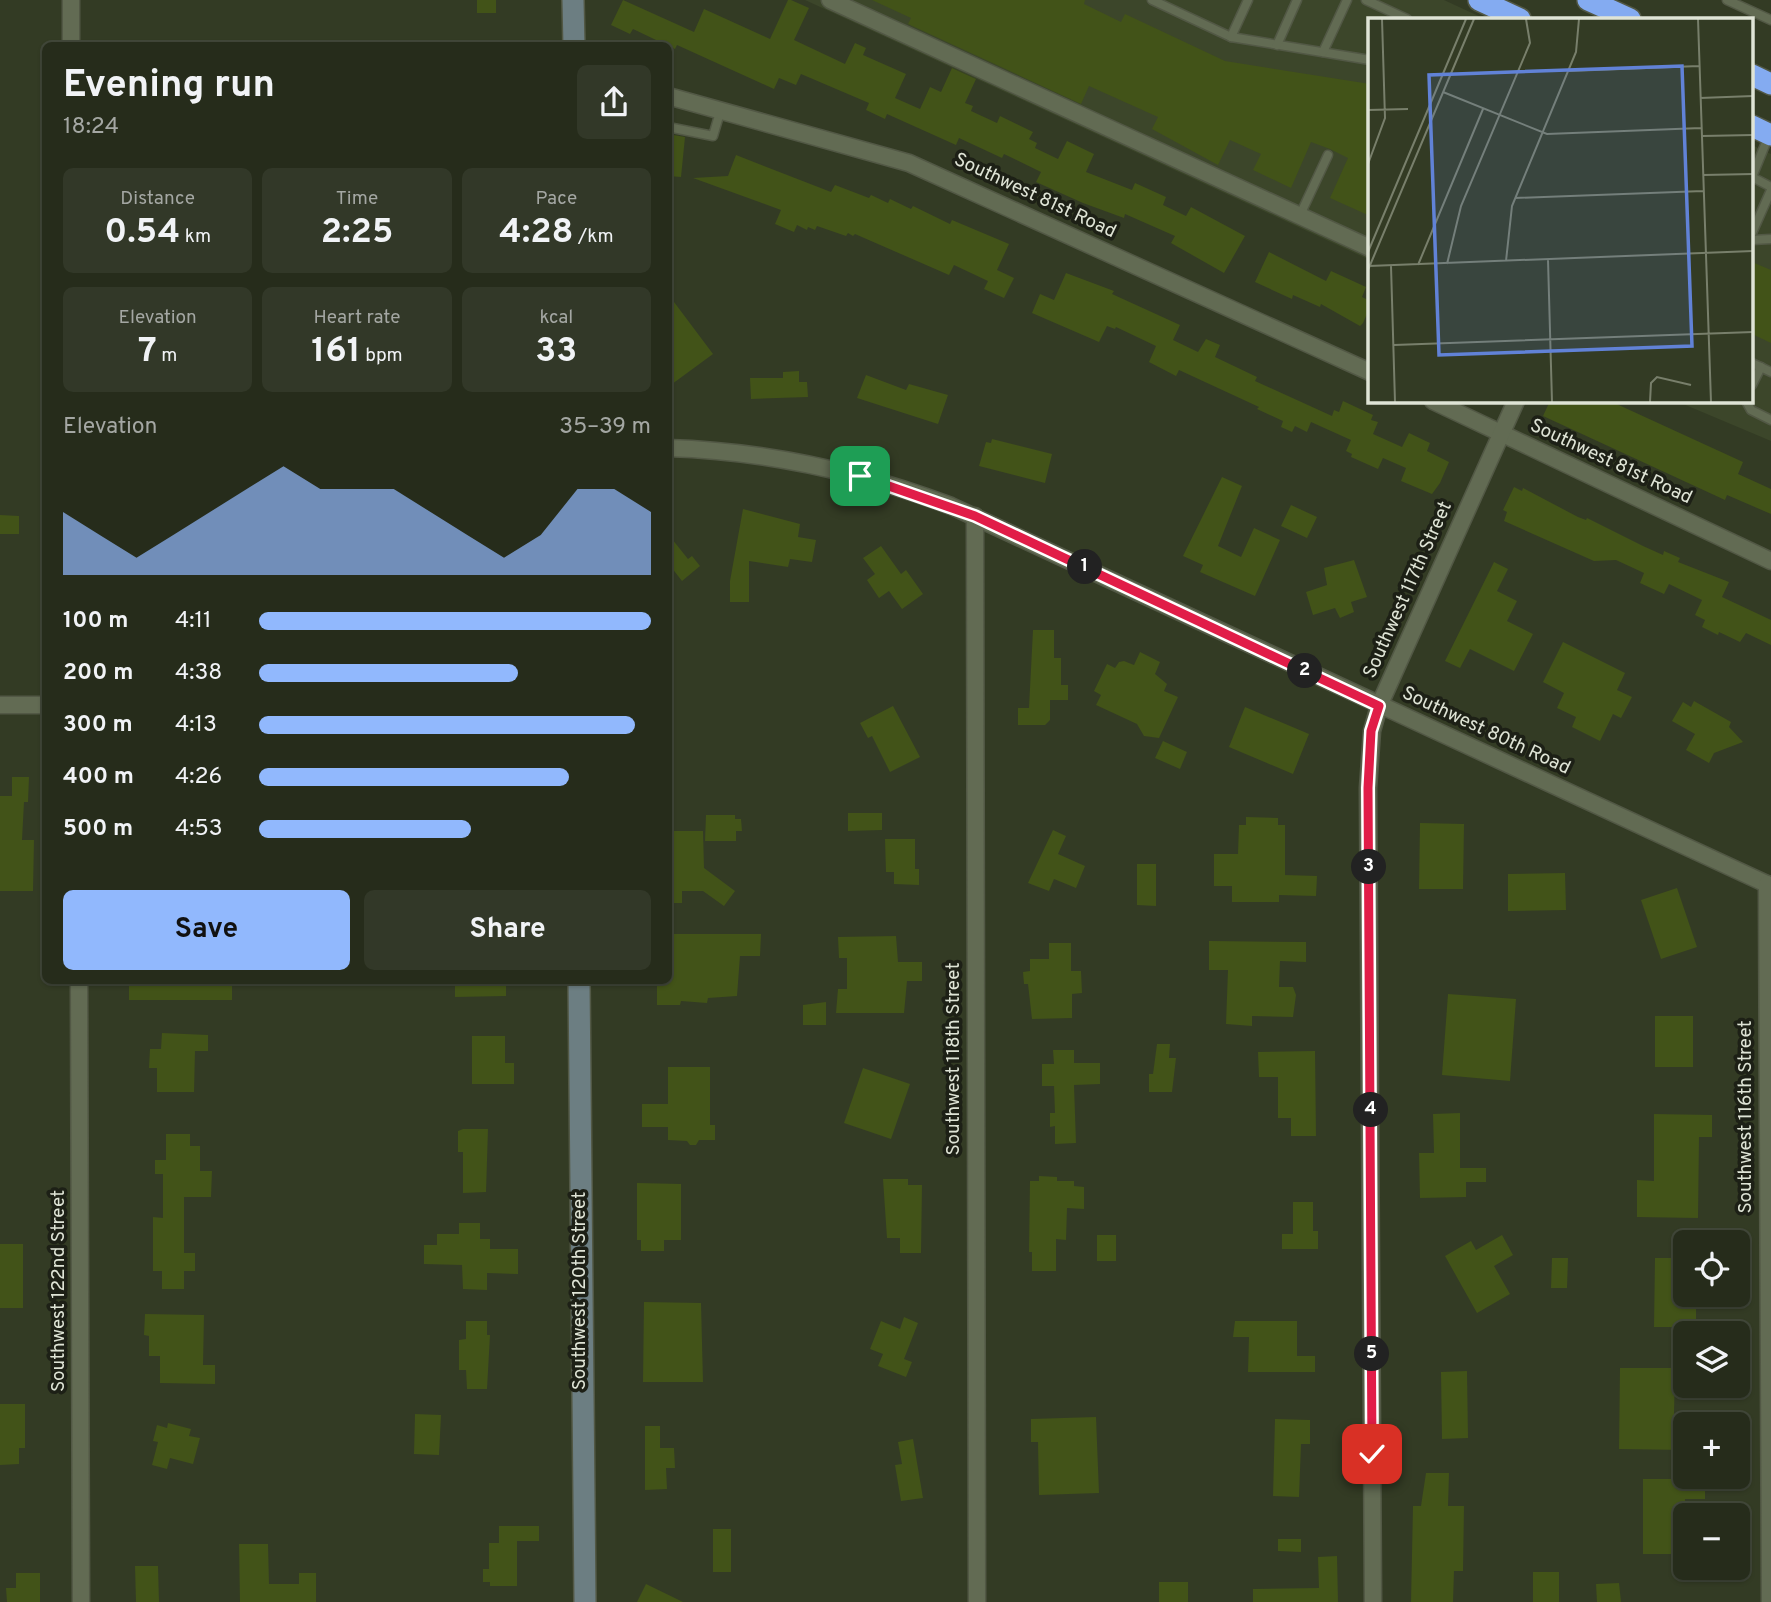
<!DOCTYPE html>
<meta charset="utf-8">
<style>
body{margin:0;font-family:Overpass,sans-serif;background:#323828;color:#f1f3f6;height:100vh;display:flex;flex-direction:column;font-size:26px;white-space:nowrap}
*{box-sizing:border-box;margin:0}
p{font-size:23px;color:#a4a7a3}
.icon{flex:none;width:38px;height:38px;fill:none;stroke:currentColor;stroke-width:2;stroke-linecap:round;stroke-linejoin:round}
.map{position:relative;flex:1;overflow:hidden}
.sheet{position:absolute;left:42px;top:42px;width:630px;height:942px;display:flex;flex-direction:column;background:#262c1b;border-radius:10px;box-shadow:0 2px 5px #0004,0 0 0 2px #42483a}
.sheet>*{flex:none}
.controls{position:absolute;left:1673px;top:1230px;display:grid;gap:14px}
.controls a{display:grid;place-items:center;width:77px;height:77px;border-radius:10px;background:#262c1b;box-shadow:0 2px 5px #0004,0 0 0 2px #42483a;font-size:35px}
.pin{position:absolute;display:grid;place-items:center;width:60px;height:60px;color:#fff;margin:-30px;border-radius:14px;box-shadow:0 4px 10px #0006}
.km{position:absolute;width:35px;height:35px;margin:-18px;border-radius:50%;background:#222;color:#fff;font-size:19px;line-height:35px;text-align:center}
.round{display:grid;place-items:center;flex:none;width:74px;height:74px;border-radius:10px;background:#323828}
.summary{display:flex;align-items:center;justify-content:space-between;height:119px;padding:0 21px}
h1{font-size:38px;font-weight:700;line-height:52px}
.stats{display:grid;grid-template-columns:repeat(3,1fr);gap:10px;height:119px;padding:7px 21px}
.stats div{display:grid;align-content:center;border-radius:10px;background:#323828;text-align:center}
.stats b{font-size:35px;font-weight:700}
.stats small{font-size:19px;font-weight:400}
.stats p{font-size:19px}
.chart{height:196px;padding:14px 21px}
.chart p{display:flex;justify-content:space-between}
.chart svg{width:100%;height:126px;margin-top:7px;fill:#91b8fd;opacity:.7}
.button{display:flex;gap:14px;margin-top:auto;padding:14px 21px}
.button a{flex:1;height:80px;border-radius:10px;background:#91b8fd;color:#111;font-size:28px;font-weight:700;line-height:80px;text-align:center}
.button a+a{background:#323828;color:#f1f3f6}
ul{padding:0 21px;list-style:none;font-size:23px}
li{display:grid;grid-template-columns:112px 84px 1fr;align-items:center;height:52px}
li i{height:18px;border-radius:9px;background:#91b8fd}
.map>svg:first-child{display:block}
.built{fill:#3c462a}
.building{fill:#425318}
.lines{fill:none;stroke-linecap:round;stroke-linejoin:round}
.lane-casing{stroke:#525845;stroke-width:11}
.street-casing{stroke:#525845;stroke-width:19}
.secondary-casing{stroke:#525845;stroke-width:24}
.highway-casing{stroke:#525845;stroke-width:24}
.lane{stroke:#626b53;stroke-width:8}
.street{stroke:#626b53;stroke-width:16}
.secondary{stroke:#6c7e82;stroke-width:21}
.highway{stroke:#84abf1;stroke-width:21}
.route-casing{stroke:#fff;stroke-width:14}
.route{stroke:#e11d48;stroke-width:9}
.labels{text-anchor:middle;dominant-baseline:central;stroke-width:7;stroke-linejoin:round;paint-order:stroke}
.street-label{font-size:19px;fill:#dfe4d6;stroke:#1d2016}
.inset-road{fill:none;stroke:#787f6b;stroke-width:2}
.view{fill:#6182d7;fill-opacity:0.15;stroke:#6182d7;stroke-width:3.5}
.inset-edge{fill:none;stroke:#dfe4d6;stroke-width:3.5}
</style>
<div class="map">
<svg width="1771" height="1602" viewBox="0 0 1771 1602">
<rect width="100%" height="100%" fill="#333b24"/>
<g class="built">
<path d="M805,0h639l41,19h-115v241z"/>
<path d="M1752,145l19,9v287l-95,-40h76z"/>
</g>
<g class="building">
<rect x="477" y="0" width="19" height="13"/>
<path d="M623,0l71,32 10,-23 66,30 18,-39h3l18,8 -15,32 51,24 10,-21 11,5 -3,7 43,19 -11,24 25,11 10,-22 11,5 11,-24 24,11 -11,24 8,3 -2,5 26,12 3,-7 33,16 -4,7 8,4 -2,5 23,11 9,-18 27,13 -8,18 46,18 3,-7 31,14 -3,8 23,11 5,-9 54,29 -21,37 -53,-30 4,-7 -50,-22 -1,4 -41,-15 -47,-21 5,-10 -37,-18 -2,4 -43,-20 -3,7 -69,-31 -2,5 -19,-9 3,-7 -68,-29 -5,11 -17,-7 -5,11 -97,-44 -2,4 -42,-20 -3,5 -19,-9z"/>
<path d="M872,0h213l-1,4 37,18 4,-8 100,47 145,23v132l-40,-18 18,-40 -18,-9 -19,-7 -20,46 -38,-18 8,-16 -31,-14 -12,25 -66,-36 6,-12 -69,-31 -8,18 -173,-80 3,-6z"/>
<path d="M668,134l17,3 -4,40 -13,-1z"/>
<path d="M736,155l95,37 4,-7 34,13 2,-3 17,8 2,-4 21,10 2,-3 37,18 2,-4 57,24 -12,26 17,8 -10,20 -20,-9 4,-8 -34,-16 -5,10 -94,-41 -2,2 -5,-3 -2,3 -29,-10 -2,4 -7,-3 -1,3 -10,-5 -3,7 -19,-8 6,-14 -88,-32 35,-2z"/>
<path d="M1269,252l57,29 5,-10 35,16 -4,10 8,4v6l-7,16 -3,3 -39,-22 -1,3 -27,-12 -1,4 -37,-17z"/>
<path d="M1752,262l19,8v73l-19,-9z"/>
<path d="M1066,273l48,18 -2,3 68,31 -7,15 25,12 8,-13 14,6 -5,12 42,20 -2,4 77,35 2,-6 5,2 4,-11 30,14 -2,5 7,2 -5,12 29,13 7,-14 21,10 -3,8 22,11 -9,21 -8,11 -31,-13 5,-13 -23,-10 -5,11 -27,-12 1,-3 -6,-3 5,-11 -40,-18 -4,10 -12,-6 -3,6 -11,-5 2,-6 -26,-12 2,-2 -80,-37 -3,6 -27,-14 7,-16 -40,-19 -1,2 -8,-3 -8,16 -67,-29 8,-19 14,6z"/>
<path d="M668,294l45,60 -45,33z"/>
<path d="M799,371v11h8l1,15 -57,2 -1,-21h33v-6z"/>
<path d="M866,375l40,15 3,-6 39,11 -10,29 -81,-26z"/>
<path d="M1550,401h60l133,61 -5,12 33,15v25l-44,-19 -2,5 -182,-84z"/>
<path d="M992,439l60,15 -7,29 -66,-17 7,-24 5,1z"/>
<path d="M1222,477l20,9 -24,60 23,11 13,-29 26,12 -25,56 -55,-24 3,-7 -20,-9z"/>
<path d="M1514,487l8,4 1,-3 55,29 8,3 1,-2 56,28 20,9 1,-4 16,7 -2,4 51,20 -7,15 49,23v25l-25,-12 -6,9 -21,-10 -1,3 -16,-8 3,-7 -10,-5 7,-15 -33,-16 -5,10 -24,-11 4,-10 -28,-13 -22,1 -90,-40 3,-9 -4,-2z"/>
<path d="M1291,505l26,12 -10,21 -26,-12z"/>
<path d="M743,509l57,15 -2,13 18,3 -4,22 -22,-3 -2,8 -39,-6v41h-19v-21z"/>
<path d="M0,515l19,1v18h-19z"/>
<path d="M668,534l20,25 4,-3 8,10 -18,15 -14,-18z"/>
<path d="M881,546l20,28 5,-4 17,24 -21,15 -13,-18 -10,7 -12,-18 8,-6 -12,-16z"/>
<path d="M1354,560l13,37 -16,5 3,10 -14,6 -5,-10 -22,7 -7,-23 21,-7 -3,-17z"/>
<path d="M1494,562l14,7 -11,22 20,10 -10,20 26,13 -19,37 -44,-22 -10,19 -15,-7z"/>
<path d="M1033,630h21v28h7v27h7v15h-18v20l-5,5h-27v-17h11z"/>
<path d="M1563,642l62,31 -8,17 15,7 -11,21 -8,-4 -13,27 -28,-14 4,-10 -19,-9 7,-15 -21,-11z"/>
<path d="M1140,652l20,10 -5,12 12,10 -3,7 14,6 -19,41 -15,-2 -7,-12 -41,-19 5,-10 -7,-4 13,-27 8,4 4,-6 5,-1 10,4z"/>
<path d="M1694,701l37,21 -2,5 14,15 -29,11 -5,10 -23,-13 9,-16 -23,-13 11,-19 8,5z"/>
<path d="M893,706l27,51 -30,15 -18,-36 -4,2 -8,-15z"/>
<path d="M1245,707l64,27 -16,40 -64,-27z"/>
<path d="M1163,741l24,11 -7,17 -25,-11z"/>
<path d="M12,777h17l-1,25h-4l-2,38h12l-1,51h-33v-95h12z"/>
<path d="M848,813h34v17l-34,1z"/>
<path d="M706,815h29v4h6l1,12h-6v10h-31z"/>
<path d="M1246,817l32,1v7h7v50l32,1 -1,20 -37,-1v7h-47v-16h-18v-32h24l1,-29h7z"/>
<path d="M1420,823l44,1 -1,65h-44z"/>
<path d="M1053,830l13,6 -8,18 27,12 -9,22 -22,-9 -5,12 -21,-8z"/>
<path d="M668,831h35l1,37 31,23 -11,15 -21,-15h-21v12h-14z"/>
<path d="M885,839h30v30h4v16l-25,-1v-12h-8z"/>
<path d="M1137,864h19v42l-19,-1z"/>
<path d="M1565,873l1,37 -58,1v-37z"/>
<path d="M1677,888l20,59 -36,12 -20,-59z"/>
<path d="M668,934h93l-1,22h-20l-3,40 -29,2 -1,5 -26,-2 -1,4h-23v-25h11z"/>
<path d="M896,936l2,26h24v19h-15l-3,32h-68l2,-24h9v-31h-8l-1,-21z"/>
<path d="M1209,941l97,1v20l-26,-1 -1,26h14l3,8 -3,22 -41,-1v10l-26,-2 2,-54h-19z"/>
<path d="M1049,943h22v28h10l1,22 -10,1v24l-40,1 -4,-35h-4l-1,-12 7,-1v-12h19z"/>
<rect x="129" y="980" width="103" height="20"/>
<path d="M455,980h51v16l-51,1z"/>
<path d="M1448,994l68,5 -6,82 -68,-6z"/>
<path d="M826,1002v23h-23v-20z"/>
<rect x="1655" y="1016" width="38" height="51"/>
<path d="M162,1033l46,2v16h-13l-1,41h-37v-24h-8l1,-19h11z"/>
<path d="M472,1036h33v27h9v21h-42z"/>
<path d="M1157,1044h13l-1,14h7l-4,34h-23v-18h4z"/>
<path d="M1053,1050h21v13h26v21l-26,1 2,58 -21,1v-18l-5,1v-14h5l-1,-27h-12v-22h12z"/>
<path d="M1315,1051l1,85h-25v-18h-13v-41h-19l-1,-25z"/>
<path d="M668,1067h42v58h5v15h-16l-3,5h-6l-3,-4 -19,-1v-13h-26v-23h26z"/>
<path d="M863,1068l47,16 -19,55 -47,-16z"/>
<path d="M1460,1113v55h26v14h-20v15l-46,1 -1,-45h15l-1,-39z"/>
<path d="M1654,1114l58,1v22h-13l-1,81 -61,-1v-37l17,1z"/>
<path d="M463,1129h25l-2,63 -23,1v-41h-5v-21z"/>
<path d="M166,1134h24v12h10v25h12l-1,26h-27v56h11v18h-11v18h-22v-18h-9v-54l10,1v-44h-8v-14h11z"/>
<path d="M1039,1176l18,1v4h17v5l10,1v22l-17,-1 -1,32 -10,-1v32h-24v-19h-3l1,-71h9z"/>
<path d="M883,1179h25v6h14l-1,68h-21v-15h-13z"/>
<path d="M637,1183l44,1v56h-17v11h-23v-11h-4z"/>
<path d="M1293,1202h20v29h5v18h-36v-15h11z"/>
<path d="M459,1223h21v16h10v10h28v25l-31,-1v17l-24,-1 -1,-24 -38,-1v-19h13v-11h22z"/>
<rect x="1097" y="1235" width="19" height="26"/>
<path d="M1502,1235l11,20 -19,11 16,28 -33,19 -32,-57 26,-15 5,9z"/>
<rect x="0" y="1244" width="23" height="64"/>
<path d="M1552,1258h16l-1,30h-16z"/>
<path d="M1655,1258h30v37h11v32h-42z"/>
<path d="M644,1302l57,1 2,79h-60z"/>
<path d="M145,1314l59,1 -1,50h12v19l-55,-1v-27h-11v-20l-5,-1z"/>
<path d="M904,1317l14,6 -14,36 8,3 -6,15 -28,-11 5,-12 -13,-5 11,-28 19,8z"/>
<path d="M466,1321h21v14h3l-3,54h-20l-1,-19h-7v-30l7,-1z"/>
<path d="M1235,1321h62v35h18v16h-67l1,-35h-16z"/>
<path d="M1620,1368h55l-1,46h11v36l-66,-1z"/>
<path d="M1467,1371l1,67 -26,1 -1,-67z"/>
<path d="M0,1404h25v44h-6v16l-19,1z"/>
<path d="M415,1414l26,1 -2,40 -25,-1z"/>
<path d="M1096,1417l3,76 -60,2 -1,-53h-7v-23z"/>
<path d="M1275,1419l35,1v24h-9l-2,53 -26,-1z"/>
<path d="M168,1423l23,6 -2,7 11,2 -7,26 -23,-6 -3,11 -15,-4 6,-23 -5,-1 4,-16 10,3z"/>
<path d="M645,1426h15v22h14l1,20h-9l1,21 -22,1z"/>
<path d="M913,1439l10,59 -22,3 -6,-36 7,-1 -4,-22z"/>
<path d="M1426,1473h23l-1,33h16l-1,65h-9l-1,31h-42l2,-96h8z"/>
<path d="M1643,1479h62v20h-20l-1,55h-41z"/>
<path d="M499,1526h40v15h-22v45h-27v-4h-7v-13h6v-26h10z"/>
<rect x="713" y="1529" width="18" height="43"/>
<path d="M1278,1539h23v13l-23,-1z"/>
<path d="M239,1544h29l1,40h30v-11h17v29h-76z"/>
<path d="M1337,1556l1,46h-85v-13l66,-1 -1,-31z"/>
<path d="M135,1566h23l1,36h-23z"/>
<rect x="1533" y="1572" width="26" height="30"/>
<path d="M16,1573h24v29h-33l-1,-14h10z"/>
<rect x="1159" y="1582" width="29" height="20"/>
<path d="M1619,1583l2,19h-24l-1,-18z"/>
<path d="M646,1584l37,18h-46z"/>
</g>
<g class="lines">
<g class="lane-casing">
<g id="lane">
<path d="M1152,0l79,37"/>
<path d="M1248,0l-17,37 139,23"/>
<path d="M1366,0l41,19"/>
<path d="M1727,0l44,20"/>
<path d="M1277,45l20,-45"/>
<path d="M1323,52l24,-52"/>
<path d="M668,127l45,9 8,-27"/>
<path d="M1769,135l-17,42 19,10"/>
<path d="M1300,215l28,-60"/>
<path d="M1752,233l19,-43"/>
<path d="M1752,240l19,-1"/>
<path d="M1752,363l19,9"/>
<path d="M1752,385l9,-18"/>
<path d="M1746,401l5,9 20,10"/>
</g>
</g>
<g class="street-casing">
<g id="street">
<path d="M71,0v46"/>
<path d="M830,0l540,248"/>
<path d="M668,96l241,67 461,209"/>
<path d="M1433,401l338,160"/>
<path d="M668,448c97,3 193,24 283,58l820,380"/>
<path d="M975,516l2,1086"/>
<path d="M0,705h46"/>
<path d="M1767,884l3,718"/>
<path d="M79,980l2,622"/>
<path d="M1373,1602l-5,-814 4,-57 7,-25 137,-305"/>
</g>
</g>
<g class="secondary-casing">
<g id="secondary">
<path d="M573,0l1,46"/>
<path d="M579,980l6,622"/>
</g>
</g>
<g class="highway-casing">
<g id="highway">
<path d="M1479,0l41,19"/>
<path d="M1588,0l42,19"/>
<path d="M1752,75l19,9"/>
<path d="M1752,126l19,9"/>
</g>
</g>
<use href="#lane" class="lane"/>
<use href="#street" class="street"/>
<use href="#secondary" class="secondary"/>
<use href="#highway" class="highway"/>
</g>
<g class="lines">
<g class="route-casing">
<path id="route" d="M860,476l115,40 404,190 -8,25 -3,57 4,666"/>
</g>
<use href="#route" class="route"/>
</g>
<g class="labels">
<g class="street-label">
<text transform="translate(1035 196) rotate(25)">Southwest 81st Road</text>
<text transform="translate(1611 462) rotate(25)">Southwest 81st Road</text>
<text transform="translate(1408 590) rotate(-66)">Southwest 117th Street</text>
<text transform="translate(1486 731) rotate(25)">Southwest 80th Road</text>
<text transform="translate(954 1059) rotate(-90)">Southwest 118th Street</text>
<text transform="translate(1746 1117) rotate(-90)">Southwest 116th Street</text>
<text transform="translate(59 1291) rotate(-90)">Southwest 122nd Street</text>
<text transform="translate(580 1291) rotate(-90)">Southwest 120th Street</text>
</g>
</g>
<g transform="translate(1368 18)">
<rect width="385" height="385" fill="#333b24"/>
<path class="inset-road" d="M330,1l13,383M201,53l130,-5M75,74l104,42 154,-6M332,80l53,-2M0,92l40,-1M334,118l51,-1M0,146l17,-46 -3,-99M335,157l50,-1M147,180l188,-7M0,234l98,-233M180,242l4,142M138,243l6,-55 64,-154 3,-33M79,246l14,-58 69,-163 -4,-24M50,247l65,-156M1,248l384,-15M23,248l4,136M0,252l106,-251M26,327l359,-13M282,384l1,-19 6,-6 34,8"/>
<path class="view" d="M314,48l10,280 -253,9 -10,-280z"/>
<rect width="385" height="385" class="inset-edge"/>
</g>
</svg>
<div class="controls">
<a><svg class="icon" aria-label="locate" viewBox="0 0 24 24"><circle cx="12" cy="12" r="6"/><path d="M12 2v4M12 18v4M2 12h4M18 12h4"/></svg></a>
<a><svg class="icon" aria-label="layers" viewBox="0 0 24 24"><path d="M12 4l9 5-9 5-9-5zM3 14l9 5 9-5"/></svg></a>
<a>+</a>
<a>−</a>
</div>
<div class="pin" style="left:860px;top:476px;background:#1e9e55"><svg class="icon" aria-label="arrive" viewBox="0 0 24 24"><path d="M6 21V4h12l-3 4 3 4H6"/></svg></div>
<div class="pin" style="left:1372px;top:1454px;background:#d93025"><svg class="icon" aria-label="check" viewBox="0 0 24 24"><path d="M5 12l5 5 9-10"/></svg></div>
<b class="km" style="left:1085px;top:567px">1</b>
<b class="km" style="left:1305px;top:671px">2</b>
<b class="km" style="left:1369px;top:867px">3</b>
<b class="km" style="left:1371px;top:1110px">4</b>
<b class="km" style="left:1372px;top:1354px">5</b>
<section class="sheet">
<div class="summary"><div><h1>Evening run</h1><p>18:24</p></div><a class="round"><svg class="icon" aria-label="share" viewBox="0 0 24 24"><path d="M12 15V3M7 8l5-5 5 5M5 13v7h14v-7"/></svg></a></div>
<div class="stats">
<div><p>Distance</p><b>0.54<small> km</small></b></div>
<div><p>Time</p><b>2:25</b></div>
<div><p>Pace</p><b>4:28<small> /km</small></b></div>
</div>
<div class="stats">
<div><p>Elevation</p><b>7<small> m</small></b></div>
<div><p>Heart rate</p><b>161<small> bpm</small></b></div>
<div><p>kcal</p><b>33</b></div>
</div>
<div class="chart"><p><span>Elevation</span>35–39 m</p>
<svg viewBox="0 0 160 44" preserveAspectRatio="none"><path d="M0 44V22L10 30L20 38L30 30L40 22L50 14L60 6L70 14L80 14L90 14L100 22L110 30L120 38L130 30L140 14L150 14L160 22V44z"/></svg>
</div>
<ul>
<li><b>100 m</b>4:11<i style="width:100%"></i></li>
<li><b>200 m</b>4:38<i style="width:66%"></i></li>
<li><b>300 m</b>4:13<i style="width:96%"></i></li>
<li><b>400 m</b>4:26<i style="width:79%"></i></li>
<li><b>500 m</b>4:53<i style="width:54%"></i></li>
</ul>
<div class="button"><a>Save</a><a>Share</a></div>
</section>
</div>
